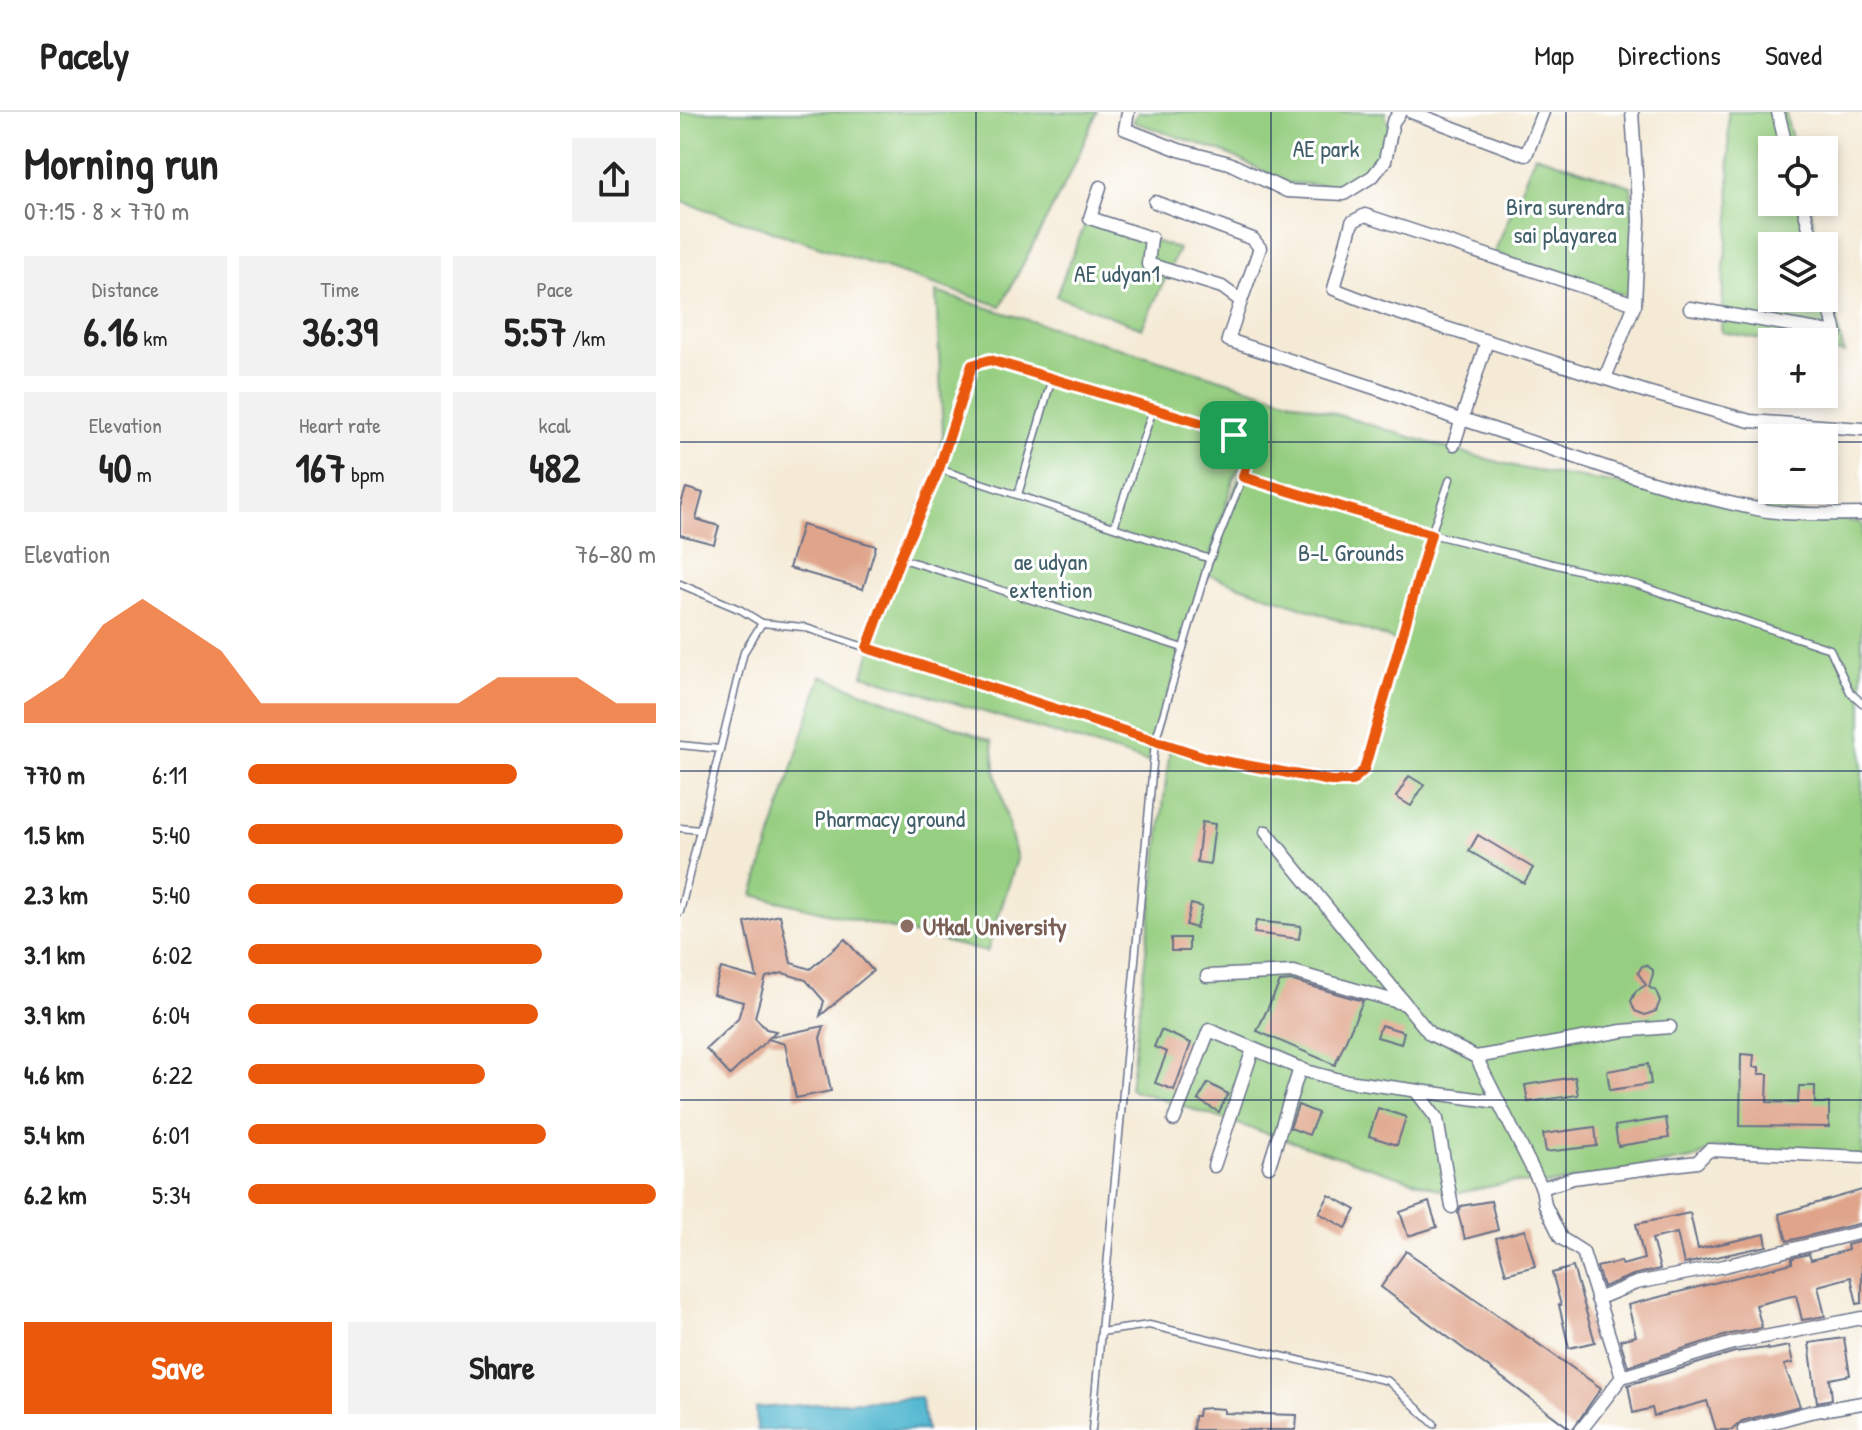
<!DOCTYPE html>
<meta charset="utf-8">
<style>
body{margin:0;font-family:"Patrick Hand",sans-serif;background:#f2f2f2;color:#222;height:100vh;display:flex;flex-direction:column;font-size:30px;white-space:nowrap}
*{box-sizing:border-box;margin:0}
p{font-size:26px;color:#767676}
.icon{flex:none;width:44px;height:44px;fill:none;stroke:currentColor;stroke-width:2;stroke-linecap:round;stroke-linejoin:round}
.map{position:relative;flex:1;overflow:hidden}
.sheet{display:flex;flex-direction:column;background:#fff;width:680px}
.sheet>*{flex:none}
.tools{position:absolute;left:1078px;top:24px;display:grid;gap:16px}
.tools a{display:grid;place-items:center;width:80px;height:80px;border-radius:0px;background:#fff;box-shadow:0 4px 12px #0003;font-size:40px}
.pin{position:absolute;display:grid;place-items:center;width:68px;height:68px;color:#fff;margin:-34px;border-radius:16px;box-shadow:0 4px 12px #0006}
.round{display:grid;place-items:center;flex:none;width:84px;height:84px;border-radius:0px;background:#f2f2f2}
.summary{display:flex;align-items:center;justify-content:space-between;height:136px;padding:0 24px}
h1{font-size:44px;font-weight:800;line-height:60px}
.figures{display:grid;grid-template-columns:repeat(3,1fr);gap:12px;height:136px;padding:8px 24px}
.figures div{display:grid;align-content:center;border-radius:0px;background:#f2f2f2;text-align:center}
.figures b{font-size:40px;font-weight:800}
.figures small{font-size:22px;font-weight:400}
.figures p{font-size:22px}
.chart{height:224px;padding:16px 24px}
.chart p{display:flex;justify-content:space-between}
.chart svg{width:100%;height:144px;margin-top:8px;fill:#ea580c;opacity:.7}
.primary-button{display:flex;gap:16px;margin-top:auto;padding:16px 24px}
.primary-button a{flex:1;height:92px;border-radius:0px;background:#ea580c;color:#fff;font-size:32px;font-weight:800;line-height:92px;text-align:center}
.primary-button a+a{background:#f2f2f2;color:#222}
ul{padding:0 24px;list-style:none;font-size:26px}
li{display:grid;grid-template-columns:128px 96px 1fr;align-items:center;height:60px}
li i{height:20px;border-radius:10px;background:#ea580c}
header{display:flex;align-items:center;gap:48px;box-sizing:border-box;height:112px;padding:0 40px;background:#fff;border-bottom:2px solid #e0e0e0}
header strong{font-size:38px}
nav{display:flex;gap:44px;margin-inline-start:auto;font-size:28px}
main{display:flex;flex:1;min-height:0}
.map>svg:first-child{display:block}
.green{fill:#97cf82;stroke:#597f70;stroke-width:2}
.water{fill:#52b8d0;stroke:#367497;stroke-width:2}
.building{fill:#dfa48a}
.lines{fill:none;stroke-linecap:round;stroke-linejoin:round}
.service-casing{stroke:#677088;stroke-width:9}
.minor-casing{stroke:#677088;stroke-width:15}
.service{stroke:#fff;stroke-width:6}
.minor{stroke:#fff;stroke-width:12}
.route-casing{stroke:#fff;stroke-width:16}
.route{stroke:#ea580c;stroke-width:10}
.grid{fill:none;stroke:#1b2f5e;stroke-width:2;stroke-opacity:0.55}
.education-dot{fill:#8d6e63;stroke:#fff;stroke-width:3}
.labels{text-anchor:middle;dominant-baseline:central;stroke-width:6;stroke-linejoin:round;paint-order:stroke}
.park-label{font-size:24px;fill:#405f69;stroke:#fff}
.education-label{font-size:24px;font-weight:bold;fill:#785e54;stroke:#fff;text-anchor:start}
</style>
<header>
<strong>Pacely</strong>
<nav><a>Map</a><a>Directions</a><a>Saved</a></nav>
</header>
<main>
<section class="sheet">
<div class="summary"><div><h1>Morning run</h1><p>07:15 · 8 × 770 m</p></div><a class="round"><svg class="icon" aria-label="share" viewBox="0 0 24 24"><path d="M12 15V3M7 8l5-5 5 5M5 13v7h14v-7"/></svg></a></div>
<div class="figures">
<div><p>Distance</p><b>6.16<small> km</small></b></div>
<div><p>Time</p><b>36:39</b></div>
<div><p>Pace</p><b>5:57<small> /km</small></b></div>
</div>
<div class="figures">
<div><p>Elevation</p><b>40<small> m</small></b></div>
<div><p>Heart rate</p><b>167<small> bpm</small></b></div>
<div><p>kcal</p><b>482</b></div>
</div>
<div class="chart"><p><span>Elevation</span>76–80 m</p>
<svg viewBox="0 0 160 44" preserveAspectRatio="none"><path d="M0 44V38L10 30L20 14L30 6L40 14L50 22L60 38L70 38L80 38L90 38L100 38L110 38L120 30L130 30L140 30L150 38L160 38V44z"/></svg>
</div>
<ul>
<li><b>770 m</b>6:11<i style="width:66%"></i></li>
<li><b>1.5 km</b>5:40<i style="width:92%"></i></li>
<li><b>2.3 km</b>5:40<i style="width:92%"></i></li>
<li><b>3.1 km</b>6:02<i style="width:72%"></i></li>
<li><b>3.9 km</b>6:04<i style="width:71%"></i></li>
<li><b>4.6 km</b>6:22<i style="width:58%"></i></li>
<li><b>5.4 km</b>6:01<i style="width:73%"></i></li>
<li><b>6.2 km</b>5:34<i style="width:100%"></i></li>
</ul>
<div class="primary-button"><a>Save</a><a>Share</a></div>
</section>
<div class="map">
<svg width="1182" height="1318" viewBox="0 0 1182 1318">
<rect width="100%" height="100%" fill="#fff"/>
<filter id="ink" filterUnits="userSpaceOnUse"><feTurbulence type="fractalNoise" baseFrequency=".0125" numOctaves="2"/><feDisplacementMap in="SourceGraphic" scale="16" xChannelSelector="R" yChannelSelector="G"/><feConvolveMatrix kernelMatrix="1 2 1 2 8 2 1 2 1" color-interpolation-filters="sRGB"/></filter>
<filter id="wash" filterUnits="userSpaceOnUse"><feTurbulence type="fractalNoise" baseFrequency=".006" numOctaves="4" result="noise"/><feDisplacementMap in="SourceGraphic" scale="32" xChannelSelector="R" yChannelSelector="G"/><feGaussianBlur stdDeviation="1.8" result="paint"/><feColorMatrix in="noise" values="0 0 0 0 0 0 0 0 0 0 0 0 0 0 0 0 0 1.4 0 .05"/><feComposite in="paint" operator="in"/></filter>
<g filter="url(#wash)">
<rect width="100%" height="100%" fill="#f4ead5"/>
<g class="green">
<path d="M0,0h417l-25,58 -71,136 -321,-105z"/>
<path d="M458,0h248l-1,3 6,14 -17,33 -32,24 -54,-3 -62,-30 -93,-31z"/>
<path d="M1048,0h57l10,38h-23v52h37l10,44h-47v52h52v-31l20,86 -20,-3v-8h-47l-56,-10 3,-64 6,-50z"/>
<path d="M855,43l96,31 3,35 -4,76 -136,-44z"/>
<path d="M407,107l92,30 -37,79 -86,-32z"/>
<path d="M256,180l517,158 72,19 337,54v634l-146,-10 -20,11 -152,27 -31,-3 -60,12 -323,-105 40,-342 39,11 143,23 13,-12 35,-127 -191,-67 1,-16 37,-104 -13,22 -86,285 -285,-87 37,-117 36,-89 7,-34z"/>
<path d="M141,564l171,65 4,33 21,85 -30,93 -234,-57z"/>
</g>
<path class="water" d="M241,1285l5,33h-169l-1,-22z"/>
<g id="blocks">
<g class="building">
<path d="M6,376l17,5 -7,26 23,7 -5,18 -34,-9v-28z"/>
<path d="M122,413l74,21 -13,43 -74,-21z"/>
<path d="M729,664l15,9 -13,21 -15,-9z"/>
<path d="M522,710l13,2 -5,40 -13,-2z"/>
<path d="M798,723l55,33 -9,15 -55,-32z"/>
<path d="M511,792l11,3 -6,21 -10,-3z"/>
<path d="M100,803l11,48 19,6 35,-30 28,32 -53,45 4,-15 -18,-21 -23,-7 -17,4 -11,40 11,12 10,2 -6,6 54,-11 -4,12 11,53 -35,7 -11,-54 -17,-5 -38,36 -24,-26 32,-30 5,-17 -30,-8 8,-26 36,10 -12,-55z"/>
<path d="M576,809l45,5 -2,13 -45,-6z"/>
<rect x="491" y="826" width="18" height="13"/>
<path d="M966,853l7,5v4l-4,13 7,4 4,10 -4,10 -11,4 -10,-4 -4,-10 5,-10 10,-6 -8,-12 4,-7z"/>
<path d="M613,869l70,20 -28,64 -78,-34 23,-49z"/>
<path d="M701,913l23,7 -3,12 -24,-7z"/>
<path d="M481,918l30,13 -17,47 -19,-7 12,-31 -13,-5z"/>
<path d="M1061,942l13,1 -1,12h6v7h9l-1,28 31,1 1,-17h16v17h14v24l-89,-1z"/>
<path d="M968,952l3,20 -41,6 -3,-19z"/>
<path d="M895,965l3,18 -50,7 -3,-17z"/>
<path d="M528,971l20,11 -9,18 -21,-12z"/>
<path d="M618,993l20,8 -9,22 -19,-7z"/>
<path d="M698,996l28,9 -9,28 -28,-9z"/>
<path d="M986,1006l3,20 -51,8 -3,-20z"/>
<path d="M915,1015l2,19 -51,6 -3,-18z"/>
<path d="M1182,1078v33l-75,18 -8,-27z"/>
<path d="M649,1083l27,15 -10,18 -27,-15z"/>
<path d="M811,1089l7,29 -33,9 -7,-26 3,-7z"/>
<path d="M749,1090l8,25 -29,9 -8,-24z"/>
<path d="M1010,1101l8,36 67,-15 2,12 -83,18 -7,-31 -25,6 8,30 -27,6 -30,12 -6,-20 24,-6 1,4 22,-6 -8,-35z"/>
<path d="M845,1118l10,36 -29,8 -10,-36z"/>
<path d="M1182,1129v62l-5,1 -6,-27 -33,9 7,30 -23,4 -6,-25 -40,10 6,23 -32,6 -102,32 -8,-26 16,-4 -8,-31 164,-42v-5l17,-4 2,6 37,-10 -1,-5z"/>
<path d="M726,1139l195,137 -29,42 -191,-143z"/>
<path d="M893,1155l22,75 -26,6 -10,-43h2l-9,-32z"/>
<path d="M1164,1226l6,37 -20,4 2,20 -15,3 -8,-59z"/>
<path d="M1109,1234l4,17 -9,2 16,41 -58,15 -10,9h-16l-9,-29 -53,15 -2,-8 -19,5 -5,-28 107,-33 32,-4 1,2z"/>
<path d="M530,1296l14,1v4l73,2 -1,15h-103l1,-14h4l1,-7z"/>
</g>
</g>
</g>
<g filter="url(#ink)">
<use href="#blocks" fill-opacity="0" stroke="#677088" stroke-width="2"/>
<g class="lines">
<g class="service-casing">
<g id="service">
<path d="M259,357l271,90"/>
<path d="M338,383l34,-117"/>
<path d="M434,415l39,-118"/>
<path d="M220,446l283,90"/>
<path d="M0,472l61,26 21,13"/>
<path d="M187,536l33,-90 39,-89 33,-104 18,-5 244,75 11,9 2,20 -4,13"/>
<path d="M0,633l40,4"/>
<path d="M0,716l20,2"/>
<path d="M0,800l64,-260 18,-29 41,4 352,115 53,-178 35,-87 188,57 19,-55"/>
<path d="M421,1220l48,-7 239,56 46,43"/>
<path d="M412,1318l63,-688 53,16 123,23h21l12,-11 67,-236 207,51 192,64 20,43 12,11"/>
</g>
</g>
<g class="minor-casing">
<g id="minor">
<path d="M448,0l-3,17 54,21 50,13 58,28 57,3 29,-18 12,-15 8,-39 7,-10"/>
<path d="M731,0l115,43 17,-43"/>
<path d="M1098,0l9,38"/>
<path d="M420,75l-10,31 61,20 -3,26 74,23 19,14 -13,39 153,50 81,31"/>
<path d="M475,90l98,37 7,9 -19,53"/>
<path d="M1122,90l12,44"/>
<path d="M955,192l-270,-89 -13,7 -18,67 52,20 261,83 103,29 112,8"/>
<path d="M1010,196l146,25 -12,-48"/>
<path d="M925,266l30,-74 4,-84 -7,-108"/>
<path d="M782,307l25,-78"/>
<path d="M774,332l8,-25c97,31 195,70 295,90 34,7 71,5 105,5"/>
<path d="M586,720l164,202 46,23"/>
<path d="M527,864l87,-4 111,32"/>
<path d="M736,979l21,28 15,88"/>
<path d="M494,1008l35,-90 97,41 34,9 158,22"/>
<path d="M534,1054l39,-117"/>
<path d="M589,1054l31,-98"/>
<path d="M862,1076l-66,-131 146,-26 48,-4"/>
<path d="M917,1187l39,-16 88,-17 138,-34"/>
<path d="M942,1265l-39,-125 -22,-14 -16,-33 -3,-17 31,-10 124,-16 12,-12 153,7"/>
<path d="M901,1318l41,-53 111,-34 129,-25"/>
<path d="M1064,1318l66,-18 52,-9"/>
</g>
</g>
<use href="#service" class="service"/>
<use href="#minor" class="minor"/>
</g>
</g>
<g class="lines" filter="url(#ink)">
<g class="route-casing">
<path id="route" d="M310,248l227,68 17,7 11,9 2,20 -4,13 188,57 -67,236 -12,11h-21l-123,-23 -341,-110 33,-90 39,-89 33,-104z"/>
</g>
<use href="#route" class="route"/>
</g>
<path class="grid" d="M296,0v1318M591,0v1318M886,0v1318M0,330h1092M1144,330h38M0,659h1182M0,988h1182"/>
<circle class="education-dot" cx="227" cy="814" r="8"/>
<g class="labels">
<g class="park-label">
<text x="646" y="36">AE park</text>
<text x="885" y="94">Bira surendra<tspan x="885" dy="28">sai playarea</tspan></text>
<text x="437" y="161">AE udyan1</text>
<text x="671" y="440">B-L Grounds</text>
<text x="371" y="449">ae udyan<tspan x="371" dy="28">extention</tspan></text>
<text x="210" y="706">Pharmacy ground</text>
</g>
<g class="education-label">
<text x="243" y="814">Utkal University</text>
</g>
</g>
</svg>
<div class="tools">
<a><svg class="icon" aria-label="locate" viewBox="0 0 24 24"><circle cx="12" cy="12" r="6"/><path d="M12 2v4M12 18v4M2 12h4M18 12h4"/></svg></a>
<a><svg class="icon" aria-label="layers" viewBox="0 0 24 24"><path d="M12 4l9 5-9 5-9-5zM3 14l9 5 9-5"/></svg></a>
<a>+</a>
<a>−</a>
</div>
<div class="pin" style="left:554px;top:323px;background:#1e9e55"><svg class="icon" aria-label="arrive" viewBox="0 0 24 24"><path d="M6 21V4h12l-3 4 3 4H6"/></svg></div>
</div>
</main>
